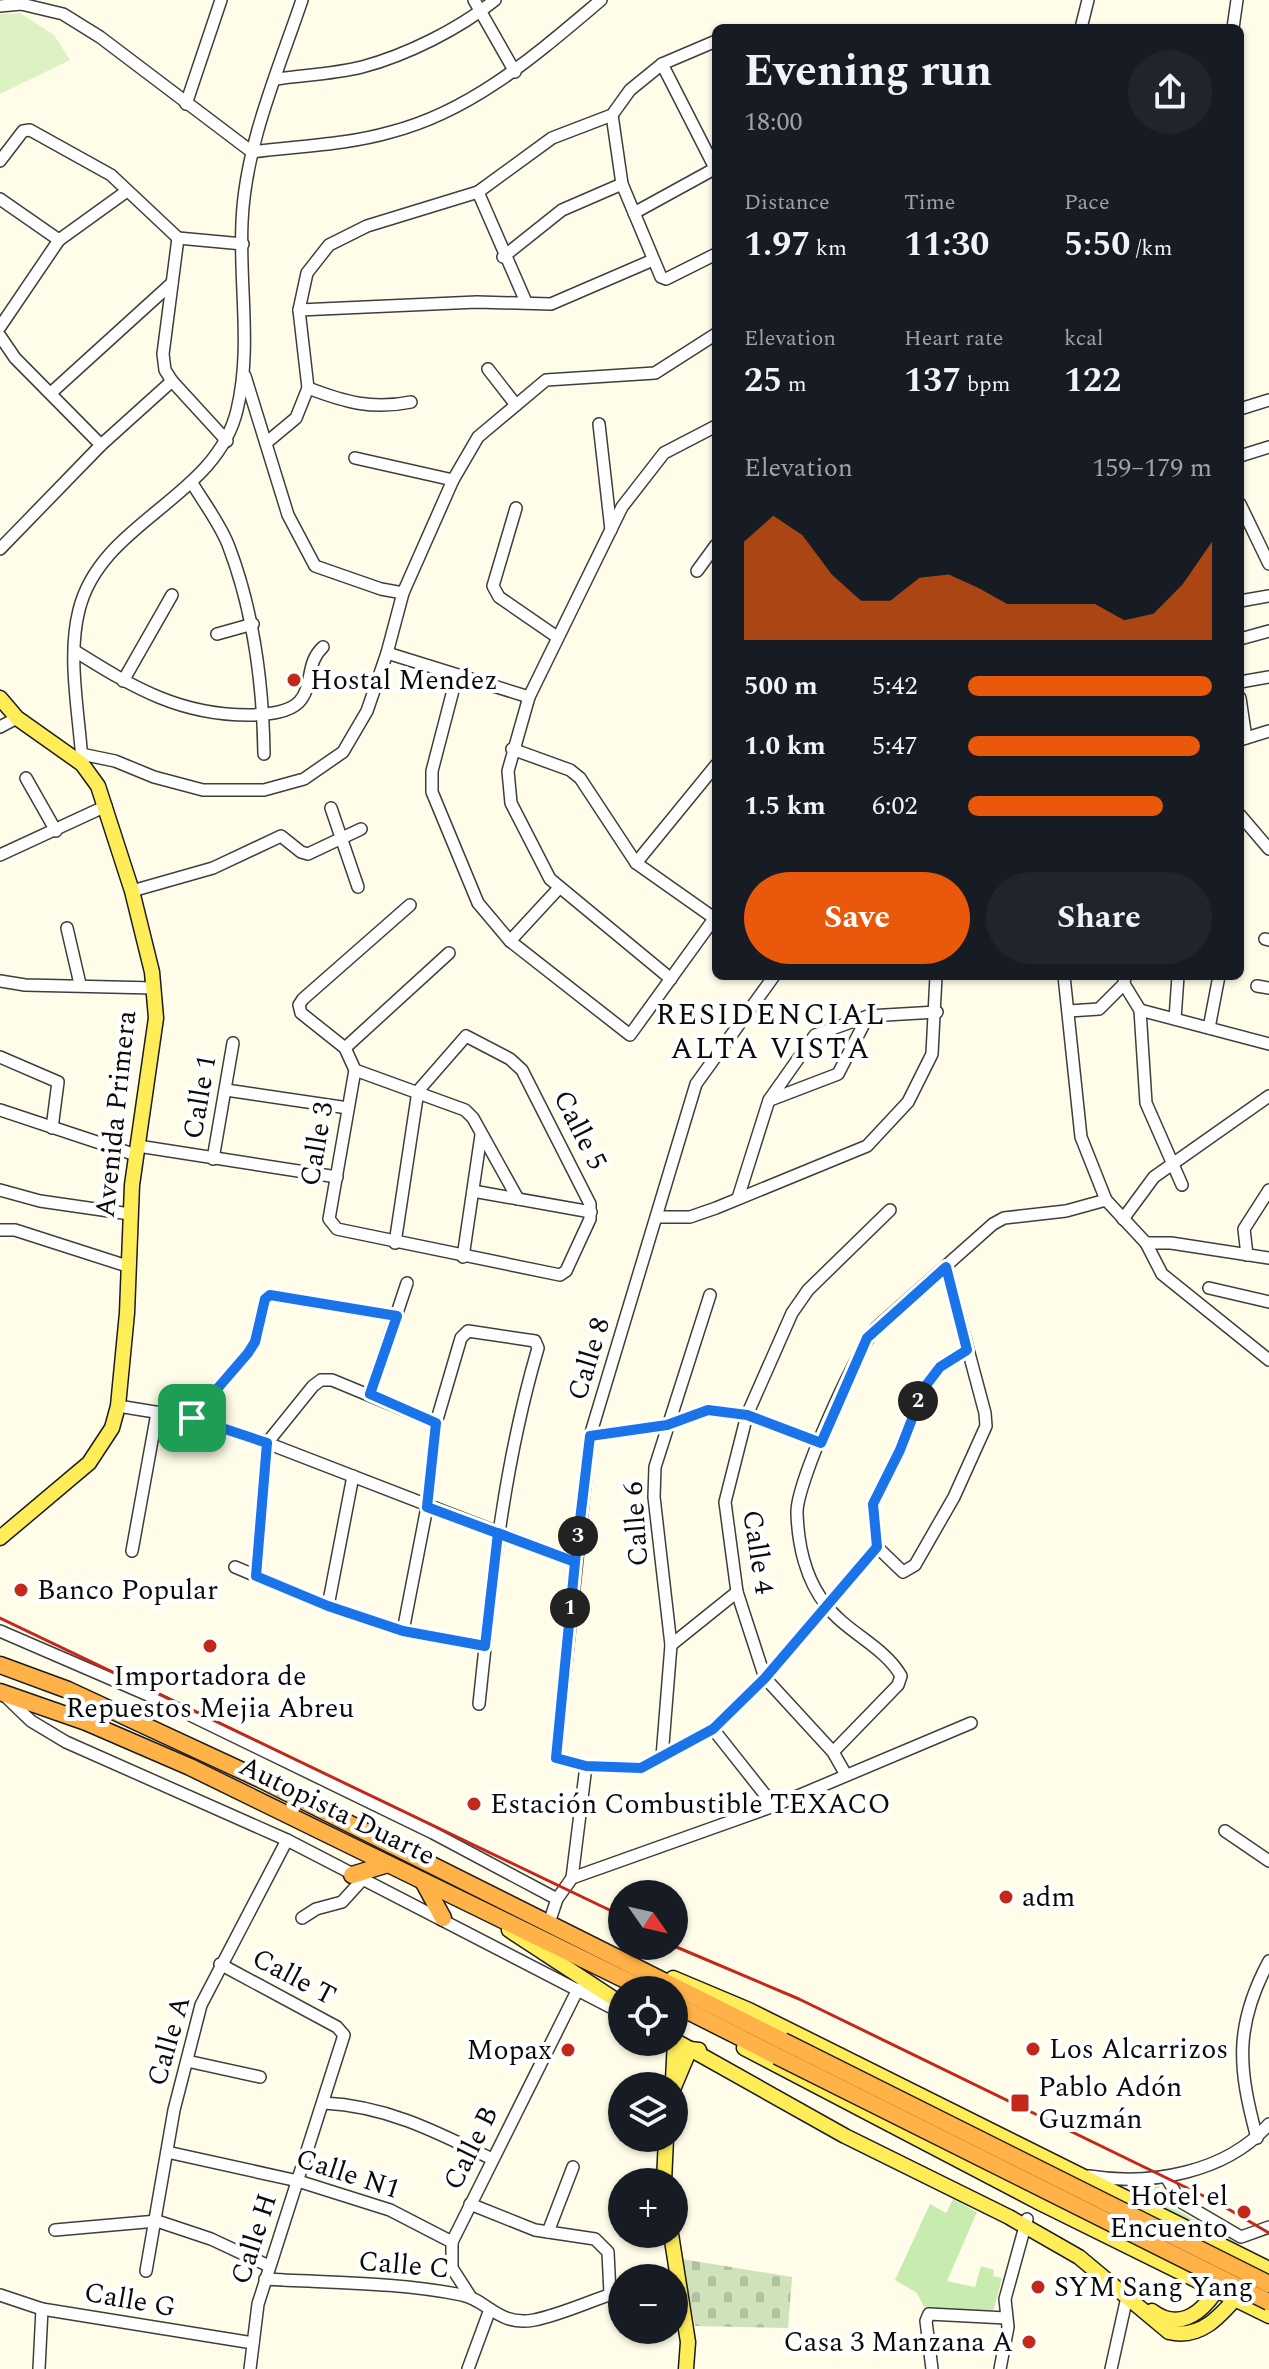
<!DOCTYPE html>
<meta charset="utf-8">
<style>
body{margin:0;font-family:Spectral,serif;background:#20242c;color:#f1f3f6;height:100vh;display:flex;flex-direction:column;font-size:30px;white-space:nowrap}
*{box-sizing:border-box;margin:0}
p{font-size:26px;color:#9ea1a6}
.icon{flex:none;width:44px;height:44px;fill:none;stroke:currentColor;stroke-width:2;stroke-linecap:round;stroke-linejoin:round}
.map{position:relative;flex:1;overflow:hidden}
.side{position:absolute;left:712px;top:24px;width:532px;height:956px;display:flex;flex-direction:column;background:#171b24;border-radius:12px;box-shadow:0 2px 6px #0004}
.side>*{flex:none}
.needle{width:52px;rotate:124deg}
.tools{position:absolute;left:608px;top:1880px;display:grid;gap:16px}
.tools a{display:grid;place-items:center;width:80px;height:80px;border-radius:50%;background:#171b24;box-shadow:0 2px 6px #0004;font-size:40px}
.pin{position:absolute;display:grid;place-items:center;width:68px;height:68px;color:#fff;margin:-34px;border-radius:16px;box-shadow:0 4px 12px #0006}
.km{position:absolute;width:40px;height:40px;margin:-20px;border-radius:50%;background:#222;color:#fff;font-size:22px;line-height:40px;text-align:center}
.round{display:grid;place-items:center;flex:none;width:84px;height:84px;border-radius:42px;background:#20242c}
.headline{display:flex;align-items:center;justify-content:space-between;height:136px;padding:0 32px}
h1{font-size:44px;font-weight:700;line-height:60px}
.metrics{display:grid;grid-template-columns:repeat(3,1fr);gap:12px;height:136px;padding:8px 32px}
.metrics div{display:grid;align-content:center}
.metrics b{font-size:34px;font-weight:700}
.metrics small{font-size:22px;font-weight:400}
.metrics p{font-size:22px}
.chart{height:224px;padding:16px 32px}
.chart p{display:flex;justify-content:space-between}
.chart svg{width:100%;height:144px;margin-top:8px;fill:#ea580c;opacity:.7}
.primary-button{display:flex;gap:16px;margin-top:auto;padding:16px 32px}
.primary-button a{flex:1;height:92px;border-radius:48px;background:#ea580c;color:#fff;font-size:32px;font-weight:700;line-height:92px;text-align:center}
.primary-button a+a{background:#20242c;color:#f1f3f6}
ul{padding:0 32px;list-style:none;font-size:26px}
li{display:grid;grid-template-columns:128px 96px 1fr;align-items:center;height:60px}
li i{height:20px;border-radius:10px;background:#ea580c}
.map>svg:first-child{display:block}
.cemetery{fill:url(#cemetery-stones)}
.park{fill:#c8ecb0}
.pitch{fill:#dcf2c3}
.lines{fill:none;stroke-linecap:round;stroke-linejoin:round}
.minor-casing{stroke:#3e3e3e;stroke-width:14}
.major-casing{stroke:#1c1c1c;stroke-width:17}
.highway-casing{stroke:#1c1c1c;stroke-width:19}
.minor{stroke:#fff;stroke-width:11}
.major{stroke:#ffec59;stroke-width:14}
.highway{stroke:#ffb247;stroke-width:16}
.rail{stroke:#c4281a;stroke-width:3}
.highway-bridge-casing{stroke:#1c1c1c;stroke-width:19;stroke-linecap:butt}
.highway-bridge{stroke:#ffb247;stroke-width:16}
.route-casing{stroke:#fff;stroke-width:16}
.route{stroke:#1a73e8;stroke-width:10}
.poi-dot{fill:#c4281a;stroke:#fff;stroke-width:3}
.labels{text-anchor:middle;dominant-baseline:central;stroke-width:8;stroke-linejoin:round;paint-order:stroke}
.poi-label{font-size:28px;fill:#0b0b0b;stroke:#fff;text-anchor:start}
.street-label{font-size:28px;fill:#0b0b0b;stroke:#fff}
.neighbourhood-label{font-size:30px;letter-spacing:2px;fill:#0b0b0b;stroke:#fff}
</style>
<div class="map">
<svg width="1269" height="2369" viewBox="0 0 1269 2369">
<defs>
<pattern id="cemetery-stones" width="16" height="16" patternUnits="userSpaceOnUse" patternTransform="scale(2)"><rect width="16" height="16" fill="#cfe2ba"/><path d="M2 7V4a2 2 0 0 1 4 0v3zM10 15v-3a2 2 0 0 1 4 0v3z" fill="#b0c19f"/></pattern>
</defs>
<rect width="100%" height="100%" fill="#fffde9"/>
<path class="cemetery" d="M682,2259l110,18 -4,51 -93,-2z"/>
<g class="park">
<path d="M1159,2186l7,18 71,39v6l-116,-60z"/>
<path d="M953,2199l24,13 -30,69 28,6 6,-21 13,4 -1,6 9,2 -8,31 -8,4 -62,-6 -7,-14 -22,-13 35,-76 16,9z"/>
</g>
<path class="pitch" d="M20,13l34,22 16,25 -70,34v-80z"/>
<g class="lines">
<g class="minor-casing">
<g id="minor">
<path d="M474,0l41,72"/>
<path d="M0,6l21,-2 42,10 37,23 152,115c46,-6 94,-7 139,-20 82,-21 147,-79 210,-132"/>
<path d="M1081,28l7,-28"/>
<path d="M1233,28l4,-28"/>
<path d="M662,64l53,104"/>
<path d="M276,79c28,-4 58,-5 86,-12 45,-12 97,-38 133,-67"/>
<path d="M186,104l35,-104"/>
<path d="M612,115l10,69 39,93 5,2 50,-25"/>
<path d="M0,161l23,-30 7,-1 81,45 67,63 65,6"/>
<path d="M478,192l48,110"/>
<path d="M0,199l59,41"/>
<path d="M634,213l82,-45"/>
<path d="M178,238l-15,116 2,16 7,11 55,60"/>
<path d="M503,257l59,-47 60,-26"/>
<path d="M299,310l178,-8 74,2 102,-44"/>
<path d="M0,327l59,-87 68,-49"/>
<path d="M0,336l15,22 86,87"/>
<path d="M488,369l28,36"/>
<path d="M245,376l43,139 27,51 66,23 22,4"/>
<path d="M308,388c37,14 64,22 103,14"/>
<path d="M52,392l120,-109"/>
<path d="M1240,409l29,-9"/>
<path d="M599,424l12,106"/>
<path d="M266,443l30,-25 12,-30 -9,-78 8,-37 22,-28 38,-19 111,-34 74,-54 60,-23 18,-25 32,-26 54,-23"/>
<path d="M1240,456l29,-9"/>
<path d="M355,458l98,22"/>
<path d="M192,483c12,20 29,42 37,64 25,66 34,137 35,207"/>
<path d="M1240,504l29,60"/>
<path d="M516,508l-23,78 6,11 58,40"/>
<path d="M0,549l101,-104 71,-64"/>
<path d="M697,571l19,-26"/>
<path d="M1240,601l29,-5"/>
<path d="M217,634l36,-10"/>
<path d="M1240,639l29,-8"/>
<path d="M75,651c59,37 106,65 177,64 15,-1 36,-2 47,-13 15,-16 6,-39 24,-55"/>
<path d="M387,653l142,44"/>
<path d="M457,675l-25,96v21l46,111 32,38 120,94 86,-119"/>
<path d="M123,681l49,-86"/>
<path d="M1240,682l29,-5"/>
<path d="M1240,698l6,40"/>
<path d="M0,727l17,-9"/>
<path d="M1243,739l26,-8"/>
<path d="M512,749l58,21 10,8 56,85 78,55"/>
<path d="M81,754l34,7 39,16 49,13h61l40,-11 39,-27 24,-41 20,-58 16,-60 50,-113 25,-43 68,-57 109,-7 61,-39"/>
<path d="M82,761c-3,-48 -15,-104 -3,-151 22,-89 137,-111 158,-200 15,-61 2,-126 5,-188 3,-76 36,-151 60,-222"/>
<path d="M26,778l30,53"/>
<path d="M331,808l27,79"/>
<path d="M1240,815l29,34"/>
<path d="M0,855l106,-49"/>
<path d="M636,863l80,-98"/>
<path d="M132,891l81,-23 68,-32 20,16 7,2 53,-25"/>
<path d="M410,905l-107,94 -4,6 2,8 44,35 10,22 110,40 8,8 45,81"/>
<path d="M67,928l13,56"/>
<path d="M1265,939l4,1"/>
<path d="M510,941l49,-53"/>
<path d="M774,976l-78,108 -106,352 -34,322 30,8 55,2 72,-39 52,-51 112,-131"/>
<path d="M1064,976l17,161 25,63 40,43 16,31 107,86"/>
<path d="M1125,976l-1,8 16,26 6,93 36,82"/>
<path d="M671,979l-121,-100 -39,-76 -3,-32 21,-74 93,-190 42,-54 52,-27"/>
<path d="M0,981l25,4 129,3"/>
<path d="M1257,986l12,2"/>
<path d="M1140,1010l129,34"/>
<path d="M1069,1011l30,-2 25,-25"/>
<path d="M1175,1019l3,-43"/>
<path d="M1209,1028l10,-52"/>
<path d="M345,1048l104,-95"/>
<path d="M0,1057l58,25 -6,46"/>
<path d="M355,1070l-26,149 8,10 223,46 6,-4 24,-52v-15l-68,-134 -12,-11 -44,-23 -48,55 -23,152"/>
<path d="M226,1090l122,18"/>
<path d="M770,1100l68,-26 30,-58"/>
<path d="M0,1110l136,45"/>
<path d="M138,1146l199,31"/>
<path d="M213,1159l20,-116"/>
<path d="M0,1190l40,11 90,13"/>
<path d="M473,1191l118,21"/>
<path d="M738,1198l31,-98 46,-65 53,-19 69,-4"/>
<path d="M657,1217h33l26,-9 151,-62 41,-44 24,-48 4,-78"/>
<path d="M1123,1219l31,-42 115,-81"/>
<path d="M0,1230h15l112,36"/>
<path d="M1146,1243h25l98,15"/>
<path d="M1247,1255l-3,-26 25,-39"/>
<path d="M463,1257l18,-122"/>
<path d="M946,1267l39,146 1,13 -32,71 -39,68 -12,7 -26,-25 -4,-43 27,-54 24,-62 16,-21 27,-17"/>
<path d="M1209,1288l60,14"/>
<path d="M370,1394l37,-111"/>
<path d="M118,1406l74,12 75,25 308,119"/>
<path d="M192,1418l56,-65 7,-11 10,-43 5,-4 127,21"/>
<path d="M590,1436l77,-11 41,-15 39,5 74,28"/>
<path d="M132,1551l25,-138"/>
<path d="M235,1567l93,39 75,25 82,15"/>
<path d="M256,1576l11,-133 46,-57 8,-6h11l104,43"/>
<path d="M328,1606l25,-130"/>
<path d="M0,1631l155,67 278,135 124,66"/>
<path d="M403,1631l24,-124 9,-84 25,-85 7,-7 67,10 3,7c-35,119 -46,233 -59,356"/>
<path d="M671,1645l66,-53"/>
<path d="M4,1695l27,26 35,21 221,98 335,173"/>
<path d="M713,1729l61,77"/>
<path d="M833,1752l65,-67 3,-9c-16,-29 -55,-44 -75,-71 -20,-25 -28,-60 -29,-92 -1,-29 59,-162 79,-185l117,-104 11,-6 62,-7 40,-11"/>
<path d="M662,1757l9,-112 -17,-148 1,-30 55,-172"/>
<path d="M846,1775l-13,-23 -68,-74 -28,-86 -12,-90 22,-87 45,-102 16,-23 82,-80"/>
<path d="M1225,1831l44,30"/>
<path d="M572,1878l14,-112"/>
<path d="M302,1918l14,-9 26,-7 20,-22"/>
<path d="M549,1923l8,-24 15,-21 202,-72 197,-83"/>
<path d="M220,1964l117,63 7,8 -86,269 -8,65"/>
<path d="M187,2061l73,16"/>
<path d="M324,2103c63,3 113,29 168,56"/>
<path d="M1257,2138c-19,-70 -23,-112 12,-177"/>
<path d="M167,2152l131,29 92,29 62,32v26l18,28"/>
<path d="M1089,2176c61,10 137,-3 180,-52"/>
<path d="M1166,2177l15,25 60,35 28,-10"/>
<path d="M470,2204l65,26 60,9 13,13 2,42"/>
<path d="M55,2230l102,-9 54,18 58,27"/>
<path d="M548,2232l25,-65"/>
<path d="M452,2242l126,-253"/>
<path d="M146,2271l28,-161 27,-105 86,-165"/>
<path d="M265,2279c66,4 132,3 197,16 24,4 37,32 72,25 30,-6 59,-21 88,-29"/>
<path d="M0,2295l42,14 211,34"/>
<path d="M39,2369l3,-60"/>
<path d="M468,2369l21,-57"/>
<path d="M932,2369l-6,-48 3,-7 77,4"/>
<path d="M1000,2369l8,-42 -3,-28 22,-80"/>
<path d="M1111,2369l18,-81"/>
</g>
</g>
<g class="major-casing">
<g id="major">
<path d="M0,698l17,20 65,46 16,22 34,105 20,81 4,46 -24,167 -5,128 -9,93 -6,22 -23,35 -89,75"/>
<path d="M509,1930l113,74"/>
<path d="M673,1978l76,32 520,259"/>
<path d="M674,2040l171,96 164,81 70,40 90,75c37,9 58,-25 80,-49"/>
<path d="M744,2048l298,156 227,112"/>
<path d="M673,2080l2,-40"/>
<path d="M674,2087l16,-38 9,1"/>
<path d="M664,2182l2,-44"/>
<path d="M671,2234l17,108 -2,27"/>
<path d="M1152,2311c35,26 60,-11 77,-39"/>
</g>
</g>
<g class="highway-casing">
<g id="highway">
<path d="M0,1665l68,25 196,91 519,260"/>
<path d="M0,1692l86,30 104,45 456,223"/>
<path d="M352,1875l36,-11"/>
<path d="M424,1883l19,35"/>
<path d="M674,2004l103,52"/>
</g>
</g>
<use href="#minor" class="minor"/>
<use href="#major" class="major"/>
<use href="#highway" class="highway"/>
<g class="rail">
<path d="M0,1618l622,298"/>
<path d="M674,1946l125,53 419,204 51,30"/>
</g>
<g class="highway-bridge-casing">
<g id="highway-bridge">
<path d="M783,2041l486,243"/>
<path d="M777,2056l492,246"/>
</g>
</g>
<use href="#highway-bridge" class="highway-bridge"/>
</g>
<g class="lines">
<g class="route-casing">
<path id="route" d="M192,1418l56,-65 7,-11 10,-43 5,-4 127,21 -27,78 66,29 -9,84 148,55 -19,196 30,8 55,2 72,-39 52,-51 112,-131 -4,-43 27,-54 24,-62 16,-21 27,-17 -21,-83 -79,71 -46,105 -74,-28 -39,-5 -41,15 -77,11 -15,126 -77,-29 -13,113 -82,-15 -75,-25 -72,-30 11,-133 -75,-25"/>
</g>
<use href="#route" class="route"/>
</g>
<g class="poi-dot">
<circle cx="294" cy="680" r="8"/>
<circle cx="21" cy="1590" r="8"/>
<circle cx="210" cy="1646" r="8"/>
<circle cx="474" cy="1804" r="8"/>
<circle cx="1006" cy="1897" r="8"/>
<circle cx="1033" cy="2049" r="8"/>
<circle cx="568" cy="2050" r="8"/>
<rect x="1010" y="2093" width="20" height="20" rx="4"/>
<circle cx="1244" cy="2212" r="8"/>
<circle cx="1038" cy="2287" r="8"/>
<circle cx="1029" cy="2342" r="8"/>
</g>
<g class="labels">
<g class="poi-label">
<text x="310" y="680">Hostal Mendez</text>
<text x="37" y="1590">Banco Popular</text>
<text x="210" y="1676" text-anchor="middle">Importadora de<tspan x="210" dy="32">Repuestos Mejia Abreu</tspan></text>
<text x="490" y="1804">Estación Combustible TEXACO</text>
<text x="1022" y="1897">adm</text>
<text x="1049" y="2049">Los Alcarrizos</text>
<text x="552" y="2050" text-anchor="end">Mopax</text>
<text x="1038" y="2087">Pablo Adón<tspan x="1038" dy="32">Guzmán</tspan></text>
<text x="1228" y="2196" text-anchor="end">Hotel el<tspan x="1228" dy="32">Encuento</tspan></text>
<text x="1054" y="2287">SYM Sang Yang</text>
<text x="1013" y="2342" text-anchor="end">Casa 3 Manzana A</text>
</g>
<g class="street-label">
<text transform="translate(200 1097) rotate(-80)">Calle 1</text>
<text transform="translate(116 1114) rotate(-84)">Avenida Primera</text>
<text transform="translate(580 1130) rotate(63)">Calle 5</text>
<text transform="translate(317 1144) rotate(-80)">Calle 3</text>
<text transform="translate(589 1359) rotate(-73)">Calle 8</text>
<text transform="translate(636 1524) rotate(-94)">Calle 6</text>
<text transform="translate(758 1552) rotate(81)">Calle 4</text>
<text transform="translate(337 1811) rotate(26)">Autopista Duarte</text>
<text transform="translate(294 1977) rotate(28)">Calle T</text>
<text transform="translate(169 2041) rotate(-74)">Calle A</text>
<text transform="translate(471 2148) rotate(-64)">Calle B</text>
<text transform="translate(348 2174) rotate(18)">Calle N1</text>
<text transform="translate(254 2239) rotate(-72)">Calle H</text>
<text transform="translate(404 2265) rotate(5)">Calle C</text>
<text transform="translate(130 2300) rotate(10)">Calle G</text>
</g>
<g class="neighbourhood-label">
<text x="771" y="1015">RESIDENCIAL<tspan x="771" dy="34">ALTA VISTA</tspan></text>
</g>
</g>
</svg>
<div class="tools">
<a><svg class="needle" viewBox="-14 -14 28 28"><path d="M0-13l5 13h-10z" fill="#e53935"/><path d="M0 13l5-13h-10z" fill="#9ea1a6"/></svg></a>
<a><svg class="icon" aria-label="locate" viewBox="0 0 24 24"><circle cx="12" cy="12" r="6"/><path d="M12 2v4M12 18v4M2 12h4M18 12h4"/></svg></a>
<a><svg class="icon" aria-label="layers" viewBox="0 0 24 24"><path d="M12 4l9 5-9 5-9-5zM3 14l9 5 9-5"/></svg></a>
<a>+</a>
<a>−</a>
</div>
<div class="pin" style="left:192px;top:1418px;background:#1e9e55"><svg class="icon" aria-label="arrive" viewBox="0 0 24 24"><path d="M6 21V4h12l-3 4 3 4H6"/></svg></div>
<b class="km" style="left:570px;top:1608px">1</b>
<b class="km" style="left:918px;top:1401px">2</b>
<b class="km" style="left:578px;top:1536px">3</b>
<section class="side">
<div class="headline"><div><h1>Evening run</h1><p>18:00</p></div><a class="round"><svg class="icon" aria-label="share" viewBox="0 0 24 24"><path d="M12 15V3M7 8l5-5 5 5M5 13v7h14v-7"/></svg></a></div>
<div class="metrics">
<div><p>Distance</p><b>1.97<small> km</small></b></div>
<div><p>Time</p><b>11:30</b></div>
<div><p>Pace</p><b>5:50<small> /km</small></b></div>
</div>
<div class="metrics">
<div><p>Elevation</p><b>25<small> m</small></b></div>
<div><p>Heart rate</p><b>137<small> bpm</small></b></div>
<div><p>kcal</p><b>122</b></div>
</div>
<div class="chart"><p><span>Elevation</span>159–179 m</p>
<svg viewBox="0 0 160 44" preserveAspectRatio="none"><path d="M0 44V14L10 6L20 12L30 24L40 32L50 32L60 25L70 24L80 28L90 33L100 33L110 33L120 33L130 38L140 36L150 27L160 14V44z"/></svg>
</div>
<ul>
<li><b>500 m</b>5:42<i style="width:100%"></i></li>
<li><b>1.0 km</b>5:47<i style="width:95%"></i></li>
<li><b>1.5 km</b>6:02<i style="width:80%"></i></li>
</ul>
<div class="primary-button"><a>Save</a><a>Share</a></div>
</section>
</div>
